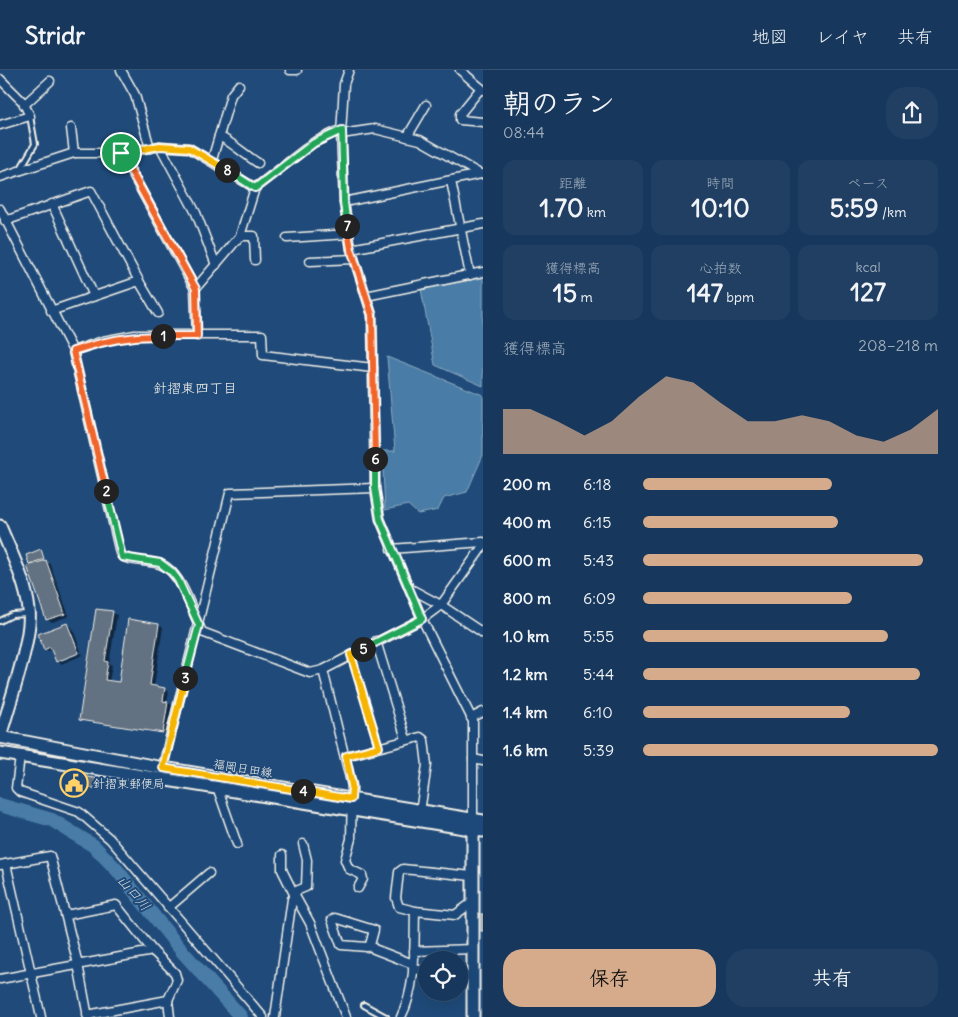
<!DOCTYPE html>
<html lang="ja">
<meta charset="utf-8">
<style>
body{margin:0;font-family:Delius,"Klee One",sans-serif;background:#203f62;color:#f1f3f6;height:100vh;display:flex;flex-direction:column;font-size:19px;white-space:nowrap}
*{box-sizing:border-box;margin:0}
p{font-size:16px;color:#9eacbb}
.icon{flex:none;width:28px;height:28px;fill:none;stroke:currentColor;stroke-width:2;stroke-linecap:round;stroke-linejoin:round}
.map{position:relative;flex:1;overflow:hidden}
.panel{display:flex;flex-direction:column;background:#17385c;width:475px}
.panel>*{flex:none}
.controls{position:absolute;left:418px;top:881px;display:grid;gap:10px}
.controls a{display:grid;place-items:center;width:50px;height:50px;border-radius:50%;background:#17385c;box-shadow:0 5px 20px #0002,0 0 0 1px #365272;font-size:25px}
.pin{position:absolute;display:grid;place-items:center;width:42px;height:42px;color:#fff;margin:-21px;border:2px solid #fff;border-radius:50%;box-shadow:0 1px 5px #0007}
.km{position:absolute;width:25px;height:25px;margin:-12px;border-radius:50%;background:#222;color:#fff;font-size:14px;line-height:25px;text-align:center}
.round{display:grid;place-items:center;flex:none;width:52px;height:52px;border-radius:20px;background:#203f62}
.head{display:flex;align-items:center;justify-content:space-between;height:85px;padding:0 20px}
h1{font-size:28px;font-weight:700;line-height:38px}
.metrics{display:grid;grid-template-columns:repeat(3,1fr);gap:8px;height:85px;padding:5px 20px}
.metrics div{display:grid;align-content:center;border-radius:12px;background:#203f62;text-align:center}
.metrics b{font-size:25px;font-weight:700}
.metrics small{font-size:14px;font-weight:400}
.metrics p{font-size:14px}
.chart{height:140px;padding:10px 20px}
.chart p{display:flex;justify-content:space-between}
.chart svg{width:100%;height:90px;margin-top:5px;fill:#d6ab8b;opacity:.7}
.action{display:flex;gap:10px;margin-top:auto;padding:10px 20px}
.action a{flex:1;height:58px;border-radius:20px;background:#d6ab8b;color:#111;font-size:20px;font-weight:700;line-height:58px;text-align:center}
.action a+a{background:#203f62;color:#f1f3f6}
ul{padding:0 20px;list-style:none;font-size:16px}
li{display:grid;grid-template-columns:80px 60px 1fr;align-items:center;height:38px}
li i{height:12px;border-radius:6px;background:#d6ab8b}
header{display:flex;align-items:center;gap:30px;box-sizing:border-box;height:70px;padding:0 25px;background:#17385c;border-bottom:1px solid #365272}
header strong{font-size:24px}
nav{display:flex;gap:28px;margin-inline-start:auto;font-size:18px}
main{display:flex;flex:1;min-height:0}
.map>svg:first-child{display:block}
.water{fill:#497ca6;stroke:#8dabc0}
.shadow{fill:#0007}
.lines{fill:none;stroke-linecap:round;stroke-linejoin:round}
.river{stroke:#497ca6;stroke-width:14}
.building{fill:#637282;stroke:#f4f1e8}
.lane-casing{stroke:#f4f1e8;stroke-width:8}
.street-casing{stroke:#f4f1e8;stroke-width:11}
.secondary-casing{stroke:#f4f1e8;stroke-width:15}
.lane{stroke:#1f4a7a;stroke-width:4}
.street{stroke:#1f4a7a;stroke-width:8}
.secondary{stroke:#1f4a7a;stroke-width:11}
.split-1-casing{stroke:#fff;stroke-width:10}
.split-2-casing{stroke:#fff;stroke-width:10}
.split-3-casing{stroke:#fff;stroke-width:10}
.split-4-casing{stroke:#fff;stroke-width:10}
.split-5-casing{stroke:#fff;stroke-width:10}
.split-6-casing{stroke:#fff;stroke-width:10}
.split-7-casing{stroke:#fff;stroke-width:10}
.split-8-casing{stroke:#fff;stroke-width:10}
.split-9-casing{stroke:#fff;stroke-width:10}
.split-1{stroke:#f0652b;stroke-width:6}
.split-2{stroke:#f0652b;stroke-width:6}
.split-3{stroke:#22a559;stroke-width:6}
.split-4{stroke:#f5b400;stroke-width:6}
.split-5{stroke:#f5b400;stroke-width:6}
.split-6{stroke:#22a559;stroke-width:6}
.split-7{stroke:#f0652b;stroke-width:6}
.split-8{stroke:#22a559;stroke-width:6}
.split-9{stroke:#f5b400;stroke-width:6}
.labels{text-anchor:middle;dominant-baseline:central;stroke-width:4;stroke-linejoin:round;paint-order:stroke}
.street-label{font-size:12px;fill:#f4f1e8;stroke:#1f4a7a}
.poi-label{font-size:12px;fill:#f4f1e8;stroke:#1f4a7a;text-anchor:start}
.neighbourhood-label{font-size:14px;fill:#f4f1e8;stroke:#1f4a7a}
.water-label{font-size:14px;font-style:italic;fill:#dadfde;stroke:#1f4a7a}
</style>
<header>
<strong>Stridr</strong>
<nav><a>地図</a><a>レイヤ</a><a>共有</a></nav>
</header>
<main>
<div class="map">
<svg width="483" height="947" viewBox="0 0 483 947">
<rect width="100%" height="100%" fill="#1f4a7a"/>
<filter id="ink" filterUnits="userSpaceOnUse"><feTurbulence type="fractalNoise" baseFrequency=".02" numOctaves="2"/><feDisplacementMap in="SourceGraphic" scale="10" xChannelSelector="R" yChannelSelector="G"/><feConvolveMatrix kernelMatrix="1 2 1 2 8 2 1 2 1" color-interpolation-filters="sRGB"/></filter>
<g filter="url(#ink)">
<g class="water">
<path d="M483,208v108l-48,-21 -14,-76z"/>
<path d="M387,287l96,38v60l-16,37 -23,6 -6,12 -20,4 -10,-9 -23,5 -3,-59h13z"/>
</g>
<g class="shadow">
<path d="M40,480l4,10 6,4 19,52 -17,6 -5,-2 -18,-53 5,-2 -4,-2z"/>
<path d="M112,543l5,2 -8,49 3,1 -3,17 11,2 9,-64 34,7 -9,60 15,4 -2,11 5,3 -4,29 -88,-15z"/>
<path d="M67,554l5,3 9,24 -23,9v2l-5,-12 -4,1 -4,-2z"/>
<path d="M82,583l1,2 -22,9 -2,-2z"/>
<path d="M84,708l20,3 -1,8 -18,-4v3l-20,-3z"/>
</g>
<g class="lines">
<path class="river" d="M0,735l52,15 42,26 23,24 64,80 60,67"/>
</g>
<g class="building">
<path d="M41,479l3,10 -15,5 -3,-9z"/>
<path d="M46,490l19,54 -19,6 -19,-54z"/>
<path d="M96,539l17,2 -8,50 3,1 -3,18 14,2 9,-63 31,5 -9,61 15,3 -2,13 5,1 -5,31 -84,-13z"/>
<path d="M67,553l12,30 -23,9 -6,-15 -6,3 -6,-16z"/>
<path d="M67,705l18,1 -1,12 -21,-2z"/>
<path d="M87,707l15,2 -1,10 -16,-2z"/>
<rect x="481" y="844" width="2" height="17"/>
</g>
<g class="lines">
<g class="lane-casing">
<g id="lane">
<path d="M21,98l14,-24 -5,-28"/>
<path d="M0,551l12,-6 15,-1"/>
<path d="M351,585l28,92"/>
<path d="M364,935l22,12"/>
</g>
</g>
<g class="street-casing">
<g id="street">
<path d="M121,0l14,25 15,53"/>
<path d="M290,0h7"/>
<path d="M349,0l-5,14 -3,50 3,68 7,47 21,66 3,173 5,31 42,100 51,102v98"/>
<path d="M460,0l23,20"/>
<path d="M0,9l23,23 7,14 -30,9"/>
<path d="M481,18l-21,26v6l23,2"/>
<path d="M24,35l26,-24"/>
<path d="M71,58l3,25"/>
<path d="M341,64l34,-5 45,11 60,34"/>
<path d="M219,66c15,8 25,18 39,27"/>
<path d="M407,67l19,-32"/>
<path d="M160,76l36,67 20,52"/>
<path d="M121,83l74,136 2,47"/>
<path d="M212,90l19,-65 8,-10"/>
<path d="M0,107l74,-24h47l39,-7 29,2 66,40"/>
<path d="M451,111l19,94"/>
<path d="M344,132l137,-28"/>
<path d="M52,134l42,92"/>
<path d="M0,139l73,142 47,202c5,11 34,5 46,14 19,14 26,45 36,65l108,41 13,-3 99,-51 19,-14 42,-59"/>
<path d="M5,151l86,-30 48,90 -88,30"/>
<path d="M240,166h14l1,24"/>
<path d="M287,168l62,-4"/>
<path d="M351,179l132,-25"/>
<path d="M310,191l44,-2"/>
<path d="M139,211l19,32"/>
<path d="M195,219l45,-53 15,-48 58,-45 29,-14"/>
<path d="M366,226l117,-24"/>
<path d="M73,281l30,-10 32,-6h127l1,20 110,13"/>
<path d="M391,479l92,-7"/>
<path d="M409,518l32,17 42,28"/>
<path d="M376,571l30,98"/>
<path d="M323,600l29,116 -1,53 -6,21 4,9 13,6 1,4 -5,9"/>
<path d="M471,648l12,-6"/>
<path d="M346,686l74,-19 4,3 3,25 -7,47"/>
<path d="M20,687l-4,31 4,4 59,20 31,27 153,178"/>
<path d="M473,689l10,2"/>
<path d="M162,700l68,-277 145,-5"/>
<path d="M216,714l21,60"/>
<path d="M282,785v15l13,26 1,-5 10,-4 1,-27 -4,-16"/>
<path d="M6,794l35,153"/>
<path d="M0,795l50,-9 28,108 10,53"/>
<path d="M168,838l41,-35"/>
<path d="M415,841l-16,-4 -3,-9 3,-26 4,-3 69,7"/>
<path d="M66,845l50,-10 37,46 22,22 2,7 -9,20 2,17"/>
<path d="M335,848l39,12 -4,15 -3,2 -26,-2 -9,-25z"/>
<path d="M370,875l4,4 39,15"/>
<path d="M414,881l59,-2"/>
<path d="M413,899l13,2"/>
<path d="M459,905l14,2"/>
<path d="M0,909l153,-28"/>
<path d="M87,945l81,-15"/>
<path d="M275,947l17,-118 3,-3 15,27 36,94"/>
<path d="M401,947c16,-31 13,-72 14,-106l40,4 18,-13"/>
</g>
</g>
<g class="secondary-casing">
<g id="secondary">
<path d="M0,456c11,27 26,55 29,84 4,27 -21,97 -29,127"/>
<path d="M0,667l163,31 320,53"/>
<path d="M0,683l483,78"/>
<path d="M473,753v194"/>
</g>
</g>
<use href="#lane" class="lane"/>
<use href="#street" class="street"/>
<use href="#secondary" class="secondary"/>
</g>
</g>
<g class="lines" filter="url(#ink)">
<g class="split-1-casing">
<path id="split-1" d="M121,83l75,136 1,47h-34"/>
</g>
<g class="split-2-casing">
<path id="split-2" d="M106,421l-33,-140c31,-10 58,-16 90,-15"/>
</g>
<g class="split-3-casing">
<path id="split-3" d="M106,421l16,66 38,6 12,9 6,8 21,45 -14,53"/>
</g>
<g class="split-4-casing">
<path id="split-4" d="M185,608l-22,90 140,23"/>
</g>
<g class="split-5-casing">
<path id="split-5" d="M303,721l48,8 1,-13 -6,-30 33,-9 -28,-92 12,-6"/>
</g>
<g class="split-6-casing">
<path id="split-6" d="M363,579l59,-30 -42,-100 -5,-31v-29"/>
</g>
<g class="split-7-casing">
<path id="split-7" d="M347,156l4,23 21,66 3,144"/>
</g>
<g class="split-8-casing">
<path id="split-8" d="M227,100l28,18 59,-45 28,-13 2,72 3,24"/>
</g>
<g class="split-9-casing">
<path id="split-9" d="M121,83l39,-7 29,2 38,22"/>
</g>
<use href="#split-1" class="split-1"/>
<use href="#split-2" class="split-2"/>
<use href="#split-3" class="split-3"/>
<use href="#split-4" class="split-4"/>
<use href="#split-5" class="split-5"/>
<use href="#split-6" class="split-6"/>
<use href="#split-7" class="split-7"/>
<use href="#split-8" class="split-8"/>
<use href="#split-9" class="split-9"/>
</g>
<defs>
<g id="civic-ring" transform="scale(1.4375)"><circle r="9.5" fill="#1f4a7a" stroke="#ffd166" stroke-width="1.5"/><path d="M-.6-6.5H3V-4.5H.6V-3L4-1V1h2V6H-6V1h2V-1L-.6-3ZM-1.2 2.5V6h2.4V2.5Z" fill="#ffd166"/></g>
</defs>
<g fill-rule="evenodd">
<use href="#civic-ring" x="74" y="713"/>
</g>
<g class="labels">
<g class="street-label">
<text transform="translate(243 698) rotate(9)">福岡日田線</text>
</g>
<g class="poi-label">
<text x="93" y="713">針摺東郵便局</text>
</g>
<g class="neighbourhood-label">
<text x="195" y="318">針摺東四丁目</text>
</g>
<g class="water-label">
<text transform="translate(134 823) rotate(49)">山口川</text>
</g>
</g>
</svg>
<div class="controls">
<a><svg class="icon" aria-label="locate" viewBox="0 0 24 24"><circle cx="12" cy="12" r="6"/><path d="M12 2v4M12 18v4M2 12h4M18 12h4"/></svg></a>
</div>
<div class="pin" style="left:121px;top:83px;background:#1e9e55"><svg class="icon" aria-label="arrive" viewBox="0 0 24 24"><path d="M6 21V4h12l-3 4 3 4H6"/></svg></div>
<b class="km" style="left:163px;top:266px">1</b>
<b class="km" style="left:106px;top:421px">2</b>
<b class="km" style="left:185px;top:608px">3</b>
<b class="km" style="left:303px;top:721px">4</b>
<b class="km" style="left:363px;top:579px">5</b>
<b class="km" style="left:375px;top:389px">6</b>
<b class="km" style="left:347px;top:156px">7</b>
<b class="km" style="left:227px;top:100px">8</b>
</div>
<section class="panel">
<div class="head"><div><h1>朝のラン</h1><p>08:44</p></div><a class="round"><svg class="icon" aria-label="share" viewBox="0 0 24 24"><path d="M12 15V3M7 8l5-5 5 5M5 13v7h14v-7"/></svg></a></div>
<div class="metrics">
<div><p>距離</p><b>1.70<small> km</small></b></div>
<div><p>時間</p><b>10:10</b></div>
<div><p>ペース</p><b>5:59<small> /km</small></b></div>
</div>
<div class="metrics">
<div><p>獲得標高</p><b>15<small> m</small></b></div>
<div><p>心拍数</p><b>147<small> bpm</small></b></div>
<div><p>kcal</p><b>127</b></div>
</div>
<div class="chart"><p><span>獲得標高</span>208–218 m</p>
<svg viewBox="0 0 160 44" preserveAspectRatio="none"><path d="M0 44V22L10 22L20 28L30 35L40 28L50 16L60 6L70 9L80 19L90 28L100 28L110 25L120 28L130 35L140 38L150 32L160 22V44z"/></svg>
</div>
<ul>
<li><b>200 m</b>6:18<i style="width:64%"></i></li>
<li><b>400 m</b>6:15<i style="width:66%"></i></li>
<li><b>600 m</b>5:43<i style="width:95%"></i></li>
<li><b>800 m</b>6:09<i style="width:71%"></i></li>
<li><b>1.0 km</b>5:55<i style="width:83%"></i></li>
<li><b>1.2 km</b>5:44<i style="width:94%"></i></li>
<li><b>1.4 km</b>6:10<i style="width:70%"></i></li>
<li><b>1.6 km</b>5:39<i style="width:100%"></i></li>
</ul>
<div class="action"><a>保存</a><a>共有</a></div>
</section>
</main>
